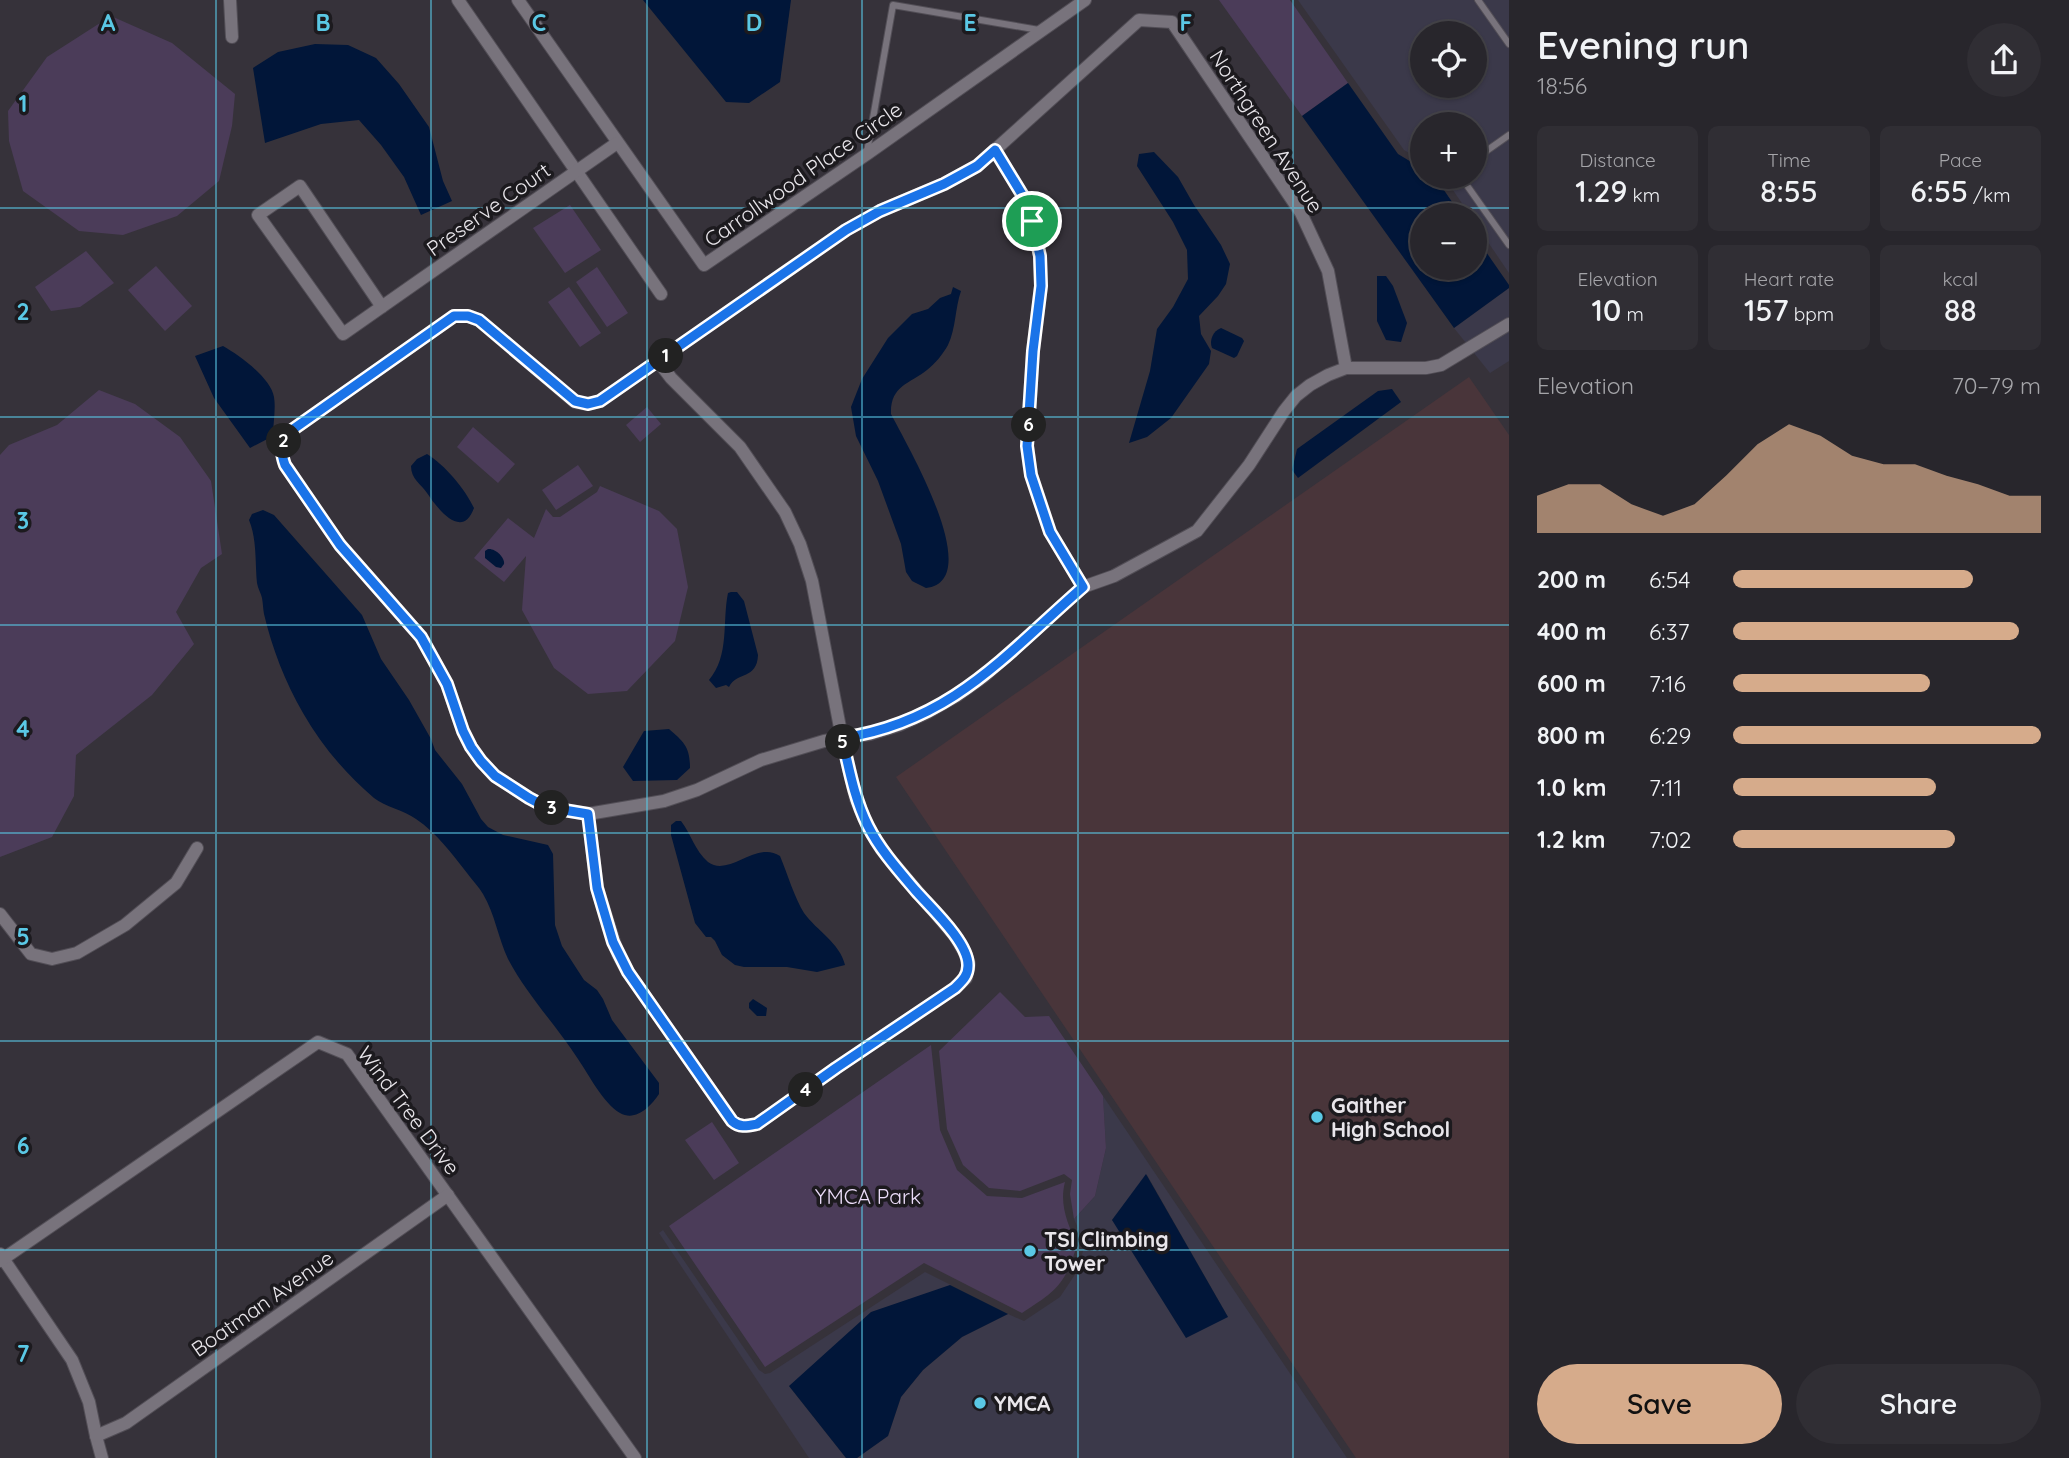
<!DOCTYPE html>
<meta charset="utf-8">
<style>
body{margin:0;font-family:Quicksand,sans-serif;background:#302e34;color:#f1f3f6;height:100vh;display:flex;flex-direction:column;font-size:26px;white-space:nowrap}
*{box-sizing:border-box;margin:0}
p{font-size:23px;color:#a5a5a9}
.icon{flex:none;width:38px;height:38px;fill:none;stroke:currentColor;stroke-width:2;stroke-linecap:round;stroke-linejoin:round}
.map{position:relative;flex:1;overflow:hidden}
.drawer{display:flex;flex-direction:column;background:#28262c;width:560px}
.drawer>*{flex:none}
.buttons{position:absolute;left:1410px;top:21px;display:grid;gap:14px}
.buttons a{display:grid;place-items:center;width:77px;height:77px;border-radius:50%;background:#28262c;box-shadow:0 2px 5px #0004,0 0 0 2px #444348;font-size:35px}
.pin{position:absolute;display:grid;place-items:center;width:60px;height:60px;color:#fff;margin:-30px;border:4px solid #fff;border-radius:50%;box-shadow:0 2px 7px #0007}
.km{position:absolute;width:35px;height:35px;margin:-18px;border-radius:50%;background:#222;color:#fff;font-size:19px;line-height:35px;text-align:center}
.round{display:grid;place-items:center;flex:none;width:74px;height:74px;border-radius:37px;background:#302e34}
.headline{display:flex;align-items:center;justify-content:space-between;height:119px;padding:0 28px}
h1{font-size:38px;font-weight:600;line-height:52px}
.figures{display:grid;grid-template-columns:repeat(3,1fr);gap:10px;height:119px;padding:7px 28px}
.figures div{display:grid;align-content:center;border-radius:10px;background:#302e34;text-align:center}
.figures b{font-size:30px;font-weight:600}
.figures small{font-size:19px;font-weight:400}
.figures p{font-size:19px}
.chart{height:196px;padding:14px 28px}
.chart p{display:flex;justify-content:space-between}
.chart svg{width:100%;height:126px;margin-top:7px;fill:#d6ab8b;opacity:.7}
.primary-button{display:flex;gap:14px;margin-top:auto;padding:14px 28px}
.primary-button a{flex:1;height:80px;border-radius:42px;background:#d6ab8b;color:#111;font-size:28px;font-weight:600;line-height:80px;text-align:center}
.primary-button a+a{background:#302e34;color:#f1f3f6}
ul{padding:0 28px;list-style:none;font-size:23px}
li{display:grid;grid-template-columns:112px 84px 1fr;align-items:center;height:52px}
li i{height:18px;border-radius:9px;background:#d6ab8b}
main{display:flex;flex:1;min-height:0}
.map>svg:first-child{display:block}
.commercial{fill:#3b394a;fill-rule:evenodd}
.education{fill:#49353a}
.green{fill:#4b3c59}
.water{fill:#011639}
.lines{fill:none;stroke-linecap:round;stroke-linejoin:round}
.lane-casing{stroke:#524e56;stroke-width:8}
.street-casing{stroke:#524e56;stroke-width:14}
.lane{stroke:#78737c;stroke-width:6}
.street{stroke:#78737c;stroke-width:12}
.route-casing{stroke:#fff;stroke-width:14}
.route{stroke:#1a73e8;stroke-width:9}
.grid{fill:none;stroke:#5ac8e5;stroke-width:2;stroke-opacity:0.55}
.poi-dot{fill:#5ac8e5;stroke:#1c1a1e;stroke-width:2.5}
.labels{text-anchor:middle;dominant-baseline:central;stroke-width:7;stroke-linejoin:round;paint-order:stroke}
.street-label{font-size:21px;fill:#e9e6eb;stroke:#1c1a1e}
.poi-label{font-size:21px;font-weight:bold;fill:#e9e6eb;stroke:#1c1a1e;text-anchor:start}
.park-label{font-size:21px;fill:#ecddfa;stroke:#1c1a1e}
.grid-label{font-size:23px;text-anchor:middle;font-weight:bold;fill:#5ac8e5;stroke:#1c1a1e;stroke-width:7;stroke-linejoin:round;paint-order:stroke}
</style>
<main>
<div class="map">
<svg width="1509" height="1458" viewBox="0 0 1509 1458">
<rect width="100%" height="100%" fill="#36323a"/>
<g class="commercial">
<path d="M1298,0h211v273l-34,-50v-8h-5l-26,-38h31v-53h-52v37l-19,-11zM1423,33h52v53h-52z"/>
<path d="M1509,288v73l-19,12 -36,-45z"/>
<path d="M1103,1096l244,362h-490l31,-22 13,-39 22,-27 39,-33 46,-23 16,7 36,-24 16,-24 8,-25v-6l-10,-23 21,-23 11,-48zM1147,1175l81,142 -116,-97z"/>
<path d="M663,1230l96,140 6,4 5,-1 155,-101 26,13 -162,101 57,72h-37l-150,-225z"/>
</g>
<path class="education" d="M1469,377l40,58v1023h-153l-460,-681z"/>
<g class="green">
<path d="M1219,0h71l58,83 -46,33z"/>
<path d="M111,16l61,27 63,51 -3,32 -13,55 -42,35 -54,19 -44,-4 -56,-40 -14,-50 -1,-30 39,-54z"/>
<path d="M570,205l31,45 -36,23 -32,-45z"/>
<path d="M86,251l28,32 -34,24 -29,4 -16,-24z"/>
<path d="M156,266l36,40 -27,25 -37,-41z"/>
<path d="M597,267l31,46 -21,14 -31,-45z"/>
<path d="M569,287l32,46 -21,14 -32,-45z"/>
<path d="M99,390l36,14 45,33 31,44 11,73 -21,14 -25,44 18,32 -42,51 -76,60 -2,41 -22,41 -52,20v-402l9,-10 48,-20z"/>
<path d="M647,407l14,17 -21,18 -14,-17z"/>
<path d="M473,427l42,37 -17,19 -41,-36z"/>
<path d="M578,465l15,21 -37,24 -14,-20z"/>
<path d="M600,486l59,25 18,18 11,58 -13,54 -48,50 -39,3 -34,-26 -32,-58 4,-54 -22,26 -30,-24 34,-40 26,20 12,-29 7,8h7l37,-25z"/>
<path d="M1000,992l25,25 24,-1 54,80 3,52 -11,48 -21,23 -4,-25 2,-14 -8,-6 -44,17 -31,-3 -26,-23 -16,-36 -8,-78z"/>
<path d="M931,1045l9,85 17,40 30,26 35,2 43,-16c-6,23 3,42 12,63 -12,40 -21,46 -55,68l-98,-50 -159,104 -96,-141z"/>
<path d="M712,1122l27,41 -25,17 -29,-40z"/>
</g>
<g class="water">
<path d="M643,0h148l-11,82 -31,21 -23,-1z"/>
<path d="M315,44l33,1 28,13 23,26 30,43 14,54 9,20 -31,14 -17,-38 -23,-32 -22,-25 -38,4 -56,19 -12,-75 25,-16z"/>
<path d="M1348,83l50,71 25,15v8h12l26,38h-38v53h52v-32l34,49v3l-55,40 -152,-212z"/>
<path d="M1154,152l24,25 16,28 27,40 9,19 -4,20 -8,12 -19,20 2,18 10,17 -2,13 -38,54 -24,19 -18,6 21,-72 7,-42 16,-22 15,-28 -1,-29 -14,-28 -36,-56 2,-12z"/>
<path d="M1377,276h9l7,10 14,37 -6,19 -15,-2 -9,-19z"/>
<path d="M953,287l8,4c-6,17 -5,37 -13,54 -5,9 -13,19 -21,25 -18,14 -37,16 -36,44 13,26 97,167 35,174l-14,-7 -6,-9 -5,-28 -23,-63 -22,-45 -5,-29 11,-28 26,-41 24,-24 16,-5 12,-11 11,-4z"/>
<path d="M1221,328l21,10 2,3 -7,15 -3,2 -22,-10c-3,-8 1,-17 9,-20z"/>
<path d="M223,346c16,9 48,32 51,51 2,12 -1,27 -1,39l-23,12 -36,-50 -19,-42z"/>
<path d="M1392,389l9,13 -103,76 -6,-8 5,-21 81,-58z"/>
<path d="M427,454c18,11 38,35 47,54 -12,33 -37,0 -47,-15 -6,-9 -16,-14 -16,-27l6,-7z"/>
<path d="M263,510l11,5 88,100 19,44 28,41 22,39 4,11 27,34 19,35 7,8 15,8 45,10 5,9 2,71 7,21 22,34 13,10 6,9 9,21 47,63v11c-8,12 -23,28 -39,19 -17,-10 -31,-38 -42,-54 -22,-34 -51,-64 -70,-100 -10,-21 -13,-45 -25,-65 -4,-7 -11,-14 -16,-21 -15,-19 -30,-40 -51,-54 -12,-9 -31,-12 -42,-21 -28,-24 -53,-53 -71,-85 -18,-31 -31,-65 -39,-99 -1,-5 -1,-11 -2,-16 -1,-5 -4,-9 -5,-15 -2,-20 0,-44 -8,-63l3,-6z"/>
<path d="M488,549c7,-1 17,8 16,15l-3,4 -5,-1 -11,-9v-7z"/>
<path d="M731,592h6l7,9 14,54c-1,25 -21,16 -29,32l-3,-2 -10,3 -7,-8c21,-25 13,-58 19,-87z"/>
<path d="M669,729c15,13 21,18 21,39l-13,12 -44,1 -10,-14 21,-36z"/>
<path d="M676,821h5c10,13 14,30 27,41 21,16 48,-22 72,-6 7,17 15,43 24,57 13,18 36,30 41,52l-28,7 -30,-5h-43l-9,-2 -13,-10 -7,-14 -4,-4h-5l-11,-14 -24,-88v-10z"/>
<path d="M753,999l14,9 -1,8h-9l-8,-8v-5z"/>
<path d="M1146,1174l82,143 -42,21 -74,-118z"/>
<path d="M950,1285l58,29 -46,23 -39,33 -22,27 -13,39 -31,22h-11l-57,-72 82,-74z"/>
</g>
<g class="lines">
<g class="lane-casing">
<g id="lane">
<path d="M1478,0l31,44"/>
<path d="M867,152l26,-147 146,25"/>
<path d="M1475,159l34,-24"/>
<path d="M1461,177l48,68"/>
</g>
</g>
<g class="street-casing">
<g id="street">
<path d="M230,0l2,37"/>
<path d="M458,0l203,294"/>
<path d="M518,0l186,265 163,-111 218,-154"/>
<path d="M995,150l28,46 10,25 7,35 1,30 -8,65 -6,95 4,29 19,57 33,55"/>
<path d="M382,307l-82,-121 -42,29 85,119c91,-64 182,-127 274,-191"/>
<path d="M1346,368l-18,-97 -27,-58 -129,-191 -33,-2 -162,146 -33,18 -64,27 -34,19 -246,171 -12,3 -13,-2 -96,-82 -11,-4h-14l-162,114c-10,14 -13,18 -7,35l55,80 81,92 26,47 16,47 8,16 10,14 14,15 34,22 17,9 42,7 76,-13 33,-11 64,-30 63,-19 46,-7 29,-9 29,-13 28,-16 28,-20 99,-89 31,-11 83,-45 52,-66 35,-54 12,-15 14,-11 18,-10 18,-7h80l15,-3 68,-41"/>
<path d="M588,814l9,74 21,66 10,18 104,149c8,7 15,5 25,3l79,-56 119,-80 11,-10 3,-14 -4,-11 -10,-17 -73,-86 -14,-23 -12,-28 -14,-61 -30,-157 -12,-37 -15,-32 -45,-65 -69,-69 -13,-17"/>
<path d="M0,914l31,40 21,5 25,-6 48,-28 51,-42 21,-35"/>
<path d="M0,1254l72,106 17,42 7,34 6,22"/>
<path d="M0,1261l318,-219 29,12 288,404"/>
<path d="M96,1436l30,-13 322,-228"/>
</g>
</g>
<use href="#lane" class="lane"/>
<use href="#street" class="street"/>
</g>
<g class="lines">
<g class="route-casing">
<path id="route" d="M995,150l28,46 9,25 8,35 1,30 -8,65 -6,95 4,29 19,57 33,55c-78,68 -132,135 -241,151 7,30 12,60 26,88 12,24 31,45 48,65 15,17 53,52 52,75 0,10 -6,15 -13,22l-119,80 -79,56c-10,2 -17,4 -25,-3l-104,-149 -15,-30 -16,-54 -9,-74 -42,-7 -17,-9 -34,-22 -14,-15 -10,-14 -8,-16 -16,-47 -26,-47 -81,-92 -55,-80c-6,-17 -3,-21 7,-35l162,-114h14l11,4 96,81 13,3 12,-3 246,-171 34,-19 64,-27 33,-18z"/>
</g>
<use href="#route" class="route"/>
</g>
<path class="grid" d="M216,0v1458M431,0v1458M647,0v1458M862,0v1458M1078,0v1458M1293,0v1458M0,208h1509M0,417h1509M0,625h1509M0,833h1509M0,1041h1509M0,1250h1509"/>
<g class="poi-dot">
<circle cx="1317" cy="1117" r="7"/>
<circle cx="1030" cy="1251" r="7"/>
<circle cx="980" cy="1403" r="7"/>
</g>
<g class="labels">
<g class="street-label">
<text transform="translate(1267 131) rotate(57)">Northgreen Avenue</text>
<text transform="translate(803 174) rotate(-35)">Carrollwood Place Circle</text>
<text transform="translate(488 209) rotate(-35)">Preserve Court</text>
<text transform="translate(409 1110) rotate(53)">Wind Tree Drive</text>
<text transform="translate(262 1303) rotate(-35)">Boatman Avenue</text>
</g>
<g class="poi-label">
<text x="1331" y="1105">Gaither<tspan x="1331" dy="24">High School</tspan></text>
<text x="1044" y="1239">TSI Climbing<tspan x="1044" dy="24">Tower</tspan></text>
<text x="994" y="1403">YMCA</text>
</g>
<g class="park-label">
<text x="868" y="1196">YMCA Park</text>
</g>
</g>
<g class="grid-label">
<text x="108" y="31">A</text>
<text x="323" y="31">B</text>
<text x="539" y="31">C</text>
<text x="754" y="31">D</text>
<text x="970" y="31">E</text>
<text x="1186" y="31">F</text>
<text x="23" y="112">1</text>
<text x="23" y="320">2</text>
<text x="23" y="529">3</text>
<text x="23" y="737">4</text>
<text x="23" y="945">5</text>
<text x="23" y="1154">6</text>
<text x="23" y="1362">7</text>
</g>
</svg>
<div class="buttons">
<a><svg class="icon" aria-label="locate" viewBox="0 0 24 24"><circle cx="12" cy="12" r="6"/><path d="M12 2v4M12 18v4M2 12h4M18 12h4"/></svg></a>
<a>+</a>
<a>−</a>
</div>
<div class="pin" style="left:1032px;top:221px;background:#1e9e55"><svg class="icon" aria-label="arrive" viewBox="0 0 24 24"><path d="M6 21V4h12l-3 4 3 4H6"/></svg></div>
<b class="km" style="left:666px;top:356px">1</b>
<b class="km" style="left:284px;top:441px">2</b>
<b class="km" style="left:552px;top:808px">3</b>
<b class="km" style="left:806px;top:1090px">4</b>
<b class="km" style="left:843px;top:742px">5</b>
<b class="km" style="left:1029px;top:425px">6</b>
</div>
<section class="drawer">
<div class="headline"><div><h1>Evening run</h1><p>18:56</p></div><a class="round"><svg class="icon" aria-label="share" viewBox="0 0 24 24"><path d="M12 15V3M7 8l5-5 5 5M5 13v7h14v-7"/></svg></a></div>
<div class="figures">
<div><p>Distance</p><b>1.29<small> km</small></b></div>
<div><p>Time</p><b>8:55</b></div>
<div><p>Pace</p><b>6:55<small> /km</small></b></div>
</div>
<div class="figures">
<div><p>Elevation</p><b>10<small> m</small></b></div>
<div><p>Heart rate</p><b>157<small> bpm</small></b></div>
<div><p>kcal</p><b>88</b></div>
</div>
<div class="chart"><p><span>Elevation</span>70–79 m</p>
<svg viewBox="0 0 160 44" preserveAspectRatio="none"><path d="M0 44V31L10 27L20 27L30 34L40 38L50 34L60 24L70 13L80 6L90 10L100 17L110 20L120 20L130 24L140 27L150 31L160 31V44z"/></svg>
</div>
<ul>
<li><b>200 m</b>6:54<i style="width:78%"></i></li>
<li><b>400 m</b>6:37<i style="width:93%"></i></li>
<li><b>600 m</b>7:16<i style="width:64%"></i></li>
<li><b>800 m</b>6:29<i style="width:100%"></i></li>
<li><b>1.0 km</b>7:11<i style="width:66%"></i></li>
<li><b>1.2 km</b>7:02<i style="width:72%"></i></li>
</ul>
<div class="primary-button"><a>Save</a><a>Share</a></div>
</section>
</main>
